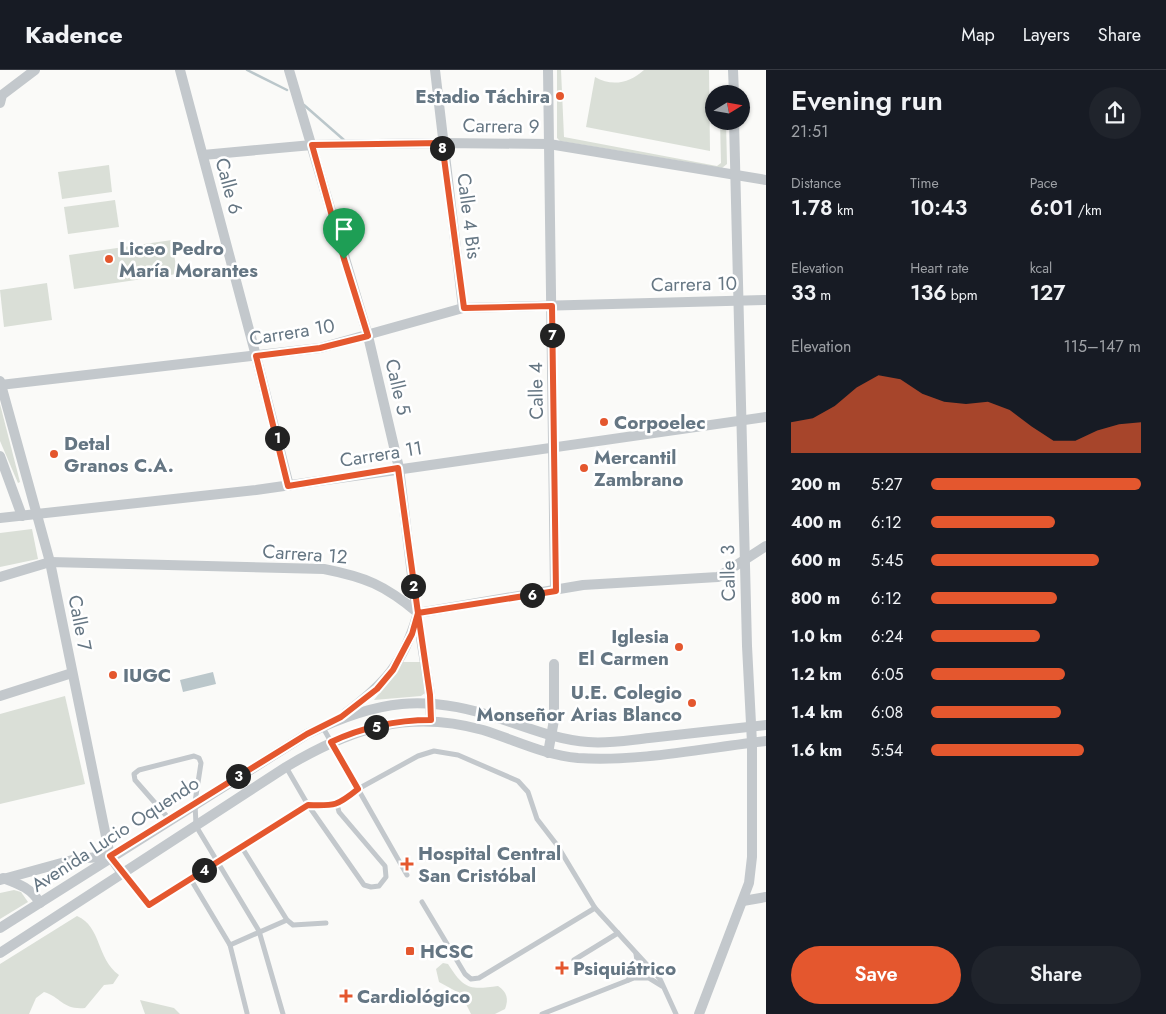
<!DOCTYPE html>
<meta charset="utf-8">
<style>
body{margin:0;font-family:Jost,sans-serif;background:#20242c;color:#f1f3f6;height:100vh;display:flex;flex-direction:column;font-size:19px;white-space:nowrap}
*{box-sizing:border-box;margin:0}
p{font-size:16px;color:#9ea1a6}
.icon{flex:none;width:28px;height:28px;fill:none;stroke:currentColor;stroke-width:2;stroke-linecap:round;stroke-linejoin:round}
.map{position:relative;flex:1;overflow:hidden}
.details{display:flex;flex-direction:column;background:#171b24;width:400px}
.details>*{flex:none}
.needle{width:32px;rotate:79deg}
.controls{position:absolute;left:705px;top:15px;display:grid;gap:10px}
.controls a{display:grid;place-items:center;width:45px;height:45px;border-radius:50%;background:#171b24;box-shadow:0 1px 4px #0004;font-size:25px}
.pin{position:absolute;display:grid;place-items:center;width:42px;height:42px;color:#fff;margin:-51px -21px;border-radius:50% 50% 50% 0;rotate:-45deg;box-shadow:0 0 5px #0007}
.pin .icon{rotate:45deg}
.km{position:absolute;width:25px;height:25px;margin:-12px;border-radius:50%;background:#222;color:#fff;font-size:14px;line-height:25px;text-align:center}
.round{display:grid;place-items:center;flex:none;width:52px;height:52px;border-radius:26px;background:#20242c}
.head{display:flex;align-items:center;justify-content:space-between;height:85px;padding:0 25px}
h1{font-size:28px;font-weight:600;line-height:38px}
.figures{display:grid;grid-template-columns:repeat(3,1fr);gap:8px;height:85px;padding:5px 25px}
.figures div{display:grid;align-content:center}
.figures b{font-size:21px;font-weight:600}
.figures small{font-size:14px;font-weight:400}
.figures p{font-size:14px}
.chart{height:140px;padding:10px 25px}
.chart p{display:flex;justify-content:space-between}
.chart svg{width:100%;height:90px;margin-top:5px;fill:#e4572e;opacity:.7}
.action{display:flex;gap:10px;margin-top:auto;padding:10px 25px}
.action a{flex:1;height:58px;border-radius:30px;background:#e4572e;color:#fff;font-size:20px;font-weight:600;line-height:58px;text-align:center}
.action a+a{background:#20242c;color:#f1f3f6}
ul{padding:0 25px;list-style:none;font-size:16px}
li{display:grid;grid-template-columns:80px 60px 1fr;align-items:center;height:38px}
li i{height:12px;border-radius:6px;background:#e4572e}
header{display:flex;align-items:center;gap:30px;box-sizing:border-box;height:70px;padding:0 25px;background:#171b24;border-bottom:1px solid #363941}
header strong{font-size:24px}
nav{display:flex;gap:28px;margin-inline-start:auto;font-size:18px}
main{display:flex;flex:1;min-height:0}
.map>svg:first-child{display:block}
.green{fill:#dadfd7}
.water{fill:#bbc7cb}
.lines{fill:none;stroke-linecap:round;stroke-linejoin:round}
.stream{stroke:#bbc7cb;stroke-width:2.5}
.lane{stroke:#c3c8cc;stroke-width:5}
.street{stroke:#c3c8cc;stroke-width:10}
.route-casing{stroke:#fff;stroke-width:10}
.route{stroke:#e4572e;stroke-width:6}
.poi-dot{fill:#e4572e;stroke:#fff;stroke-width:2}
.labels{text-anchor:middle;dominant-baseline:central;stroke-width:5;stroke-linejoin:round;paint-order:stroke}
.poi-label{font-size:19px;font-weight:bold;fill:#657683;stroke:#fff;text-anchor:start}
.street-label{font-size:19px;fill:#657683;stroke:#fff}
</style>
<header>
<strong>Kadence</strong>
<nav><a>Map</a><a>Layers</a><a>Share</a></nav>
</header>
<main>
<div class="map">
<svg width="766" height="944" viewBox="0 0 766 944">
<rect width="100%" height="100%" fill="#fafaf8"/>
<g class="green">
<path d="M557,0h4l3,67 153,29 4,-3 -1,-42h6l1,43 -5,4 -162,-27 -3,-3z"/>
<path d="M644,0h65l1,81 -124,-24 9,-50c17,10 35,6 49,-7z"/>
<path d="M109,95l3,27 -50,7 -4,-27z"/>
<path d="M115,130l4,27 -51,7 -4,-27z"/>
<path d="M172,170l5,34 -103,15 -5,-34z"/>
<path d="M47,213l5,37 -48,7 -4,-37z"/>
<path d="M0,334l20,78 -2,1 -18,-42z"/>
<path d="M32,459l6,30 -38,8v-34z"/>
<path d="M403,592h19l3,31 -4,3 -47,4z"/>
<path d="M65,626l20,88 -85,20v-90z"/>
<path d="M14,820l7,2 7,10 -28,17v-26z"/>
<path d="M77,846c25,11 19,42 42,59l-6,9 -9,1 -19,23c-22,2 -23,-10 -41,-16l-8,6 -7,16h-29v-50z"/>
<path d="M443,893l5,1c16,25 21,26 50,22 9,6 11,13 7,23l-10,5h-24l-10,-20 -22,-12 -3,-13z"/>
<path d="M140,930l34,8 6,6h-35z"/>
</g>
<path class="water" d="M213,602l3,12 -33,8 -3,-12z"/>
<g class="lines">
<g class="stream">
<path d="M247,0l40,20"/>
<path d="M304,35l40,35"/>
</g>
<g class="lane">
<path d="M308,735l56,80 7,2 8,-1 7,-9 -1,-11 -46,-54 -2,-8"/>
<path d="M308,735c25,1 30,0 50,-16l-36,-63"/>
<path d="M170,750l-35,-40 -1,-6 5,-4 55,-14 5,2 2,5 -6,39 1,24 63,105 24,83"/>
<path d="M241,776l46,74 6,5 33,-2"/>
<path d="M122,803l27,32 159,-100 -22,-38"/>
<path d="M407,805l-49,-86 60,-33 16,-5 24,4 60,26 10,11 9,27 20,26 38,63 65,71 16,35"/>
<path d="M190,808l40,67 17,68"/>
<path d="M422,832l43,72 6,5 8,-1 116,-70"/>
<path d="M230,875l57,-25"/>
<path d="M574,890l44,-27"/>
<path d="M628,910l10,-14 -2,-12"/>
<path d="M542,944l92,-36h15l13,8"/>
</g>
<g class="street">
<path d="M180,0l76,286 33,130"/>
<path d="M289,0l79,266 31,132 16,132 15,95 1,25"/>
<path d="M435,0l28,238"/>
<path d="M548,0l7,521"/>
<path d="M733,0l1,24"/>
<path d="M0,33l2,-8 33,-25"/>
<path d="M203,85l109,-10 130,-2 107,1 217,36"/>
<path d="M0,311l50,181 60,294 12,17"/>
<path d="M0,315l320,-37 143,-40 303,-8"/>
<path d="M0,386l22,60"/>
<path d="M0,448l256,-28 510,-73"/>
<path d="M0,507l50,-15 274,7c41,8 61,16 94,44l165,-28 135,-8 48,-31"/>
<path d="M0,626l72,-23"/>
<path d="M346,643c39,-30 57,-49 71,-97"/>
<path d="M548,683l6,-33v-56"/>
<path d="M3,808c16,6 28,10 37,25"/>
<path d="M0,810l76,-21 34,-3"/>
<path d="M743,831l23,-4"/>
<path d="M0,858l307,-194c70,-34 118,-41 194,-15 29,9 56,21 87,23 20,2 41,-2 61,-4 39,-4 78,-9 117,-13"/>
<path d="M0,883l286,-186c65,-39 123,-58 197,-37 32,10 61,25 95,28 61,4 127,-10 188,-17"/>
<path d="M699,944l50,-131 3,-26v-114l-5,-97 -13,-525"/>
</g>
</g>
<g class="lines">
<g class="route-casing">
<path id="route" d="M344,189l24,77 -48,12 -64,8 32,130 110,-18 20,145 -6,21 -19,36 -16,19 -36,28 -34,17 -197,122 39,49 159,-100c27,1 29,1 50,-16l-27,-47c32,-15 65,-22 100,-22l-1,-25 -12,-82 138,-22 -4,-285 -88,2 -22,-165 -130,2 32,114"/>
</g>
<use href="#route" class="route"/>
</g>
<g class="poi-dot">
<circle cx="560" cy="26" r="5"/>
<circle cx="109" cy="189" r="5"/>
<circle cx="604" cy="352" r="5"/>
<circle cx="54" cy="384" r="5"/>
<circle cx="584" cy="398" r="5"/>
<circle cx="679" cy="577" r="5"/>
<circle cx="113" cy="605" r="5"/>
<circle cx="692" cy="633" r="5"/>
<path d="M404.5 786.5h5v5h5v5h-5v5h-5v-5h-5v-5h5z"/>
<rect x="405" y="876" width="10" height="10" rx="2.5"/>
<path d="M559.5 890.5h5v5h5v5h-5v5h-5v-5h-5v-5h5z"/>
<path d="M343.5 918.5h5v5h5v5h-5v5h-5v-5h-5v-5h5z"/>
</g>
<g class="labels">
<g class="poi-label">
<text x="550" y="26" text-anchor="end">Estadio Táchira</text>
<text x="119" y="178">Liceo Pedro<tspan x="119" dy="22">María Morantes</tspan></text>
<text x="614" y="352">Corpoelec</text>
<text x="64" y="373">Detal<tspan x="64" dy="22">Granos C.A.</tspan></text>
<text x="594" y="387">Mercantil<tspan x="594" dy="22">Zambrano</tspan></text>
<text x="669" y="566" text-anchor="end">Iglesia<tspan x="669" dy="22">El Carmen</tspan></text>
<text x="123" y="605">IUGC</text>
<text x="682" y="622" text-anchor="end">U.E. Colegio<tspan x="682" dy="22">Monseñor Arias Blanco</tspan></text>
<text x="418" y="783">Hospital Central<tspan x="418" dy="22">San Cristóbal</tspan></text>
<text x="420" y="881">HCSC</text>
<text x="573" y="898">Psiquiátrico</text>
<text x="357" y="926">Cardiológico</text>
</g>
<g class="street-label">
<text transform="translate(501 56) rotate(1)">Carrera 9</text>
<text transform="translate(229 116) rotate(75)">Calle 6</text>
<text transform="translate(469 146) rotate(83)">Calle 4 Bis</text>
<text transform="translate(694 214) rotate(-1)">Carrera 10</text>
<text transform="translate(292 262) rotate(-9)">Carrera 10</text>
<text transform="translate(398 317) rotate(77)">Calle 5</text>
<text transform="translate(536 321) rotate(-91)">Calle 4</text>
<text transform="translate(381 384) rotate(-9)">Carrera 11</text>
<text transform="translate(305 484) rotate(4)">Carrera 12</text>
<text transform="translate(728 503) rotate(-91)">Calle 3</text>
<text transform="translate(80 553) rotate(79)">Calle 7</text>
<text transform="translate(115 764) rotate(-33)">Avenida Lucio Oquendo</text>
</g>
</g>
</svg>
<div class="controls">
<a><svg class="needle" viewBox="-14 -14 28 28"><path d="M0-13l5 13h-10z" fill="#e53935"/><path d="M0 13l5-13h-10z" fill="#9ea1a6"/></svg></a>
</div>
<div class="pin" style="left:344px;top:189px;background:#1e9e55"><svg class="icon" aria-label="arrive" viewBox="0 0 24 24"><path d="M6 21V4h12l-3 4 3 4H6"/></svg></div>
<b class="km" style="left:277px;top:368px">1</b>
<b class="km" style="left:413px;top:516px">2</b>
<b class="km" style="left:238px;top:706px">3</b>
<b class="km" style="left:204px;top:800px">4</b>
<b class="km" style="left:376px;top:657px">5</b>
<b class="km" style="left:532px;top:525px">6</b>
<b class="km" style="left:552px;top:265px">7</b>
<b class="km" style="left:442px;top:78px">8</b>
</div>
<section class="details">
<div class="head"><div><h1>Evening run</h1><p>21:51</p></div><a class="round"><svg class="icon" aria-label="share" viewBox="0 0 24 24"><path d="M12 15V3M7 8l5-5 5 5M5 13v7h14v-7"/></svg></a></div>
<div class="figures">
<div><p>Distance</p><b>1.78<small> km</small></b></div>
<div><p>Time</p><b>10:43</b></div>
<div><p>Pace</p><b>6:01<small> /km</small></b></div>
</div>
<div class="figures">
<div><p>Elevation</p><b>33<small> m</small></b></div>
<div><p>Heart rate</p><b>136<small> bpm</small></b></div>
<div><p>kcal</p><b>127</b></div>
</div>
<div class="chart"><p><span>Elevation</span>115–147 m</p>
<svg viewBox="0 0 160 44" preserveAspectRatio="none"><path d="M0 44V29L10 27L20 21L30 12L40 6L50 8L60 15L70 19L80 20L90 19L100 23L110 31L120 38L130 38L140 33L150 30L160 29V44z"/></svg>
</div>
<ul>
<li><b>200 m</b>5:27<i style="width:100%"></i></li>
<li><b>400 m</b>6:12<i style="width:59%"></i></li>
<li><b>600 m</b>5:45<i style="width:80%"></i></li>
<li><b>800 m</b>6:12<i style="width:60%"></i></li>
<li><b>1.0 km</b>6:24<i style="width:52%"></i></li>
<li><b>1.2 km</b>6:05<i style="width:64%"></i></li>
<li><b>1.4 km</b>6:08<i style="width:62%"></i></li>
<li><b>1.6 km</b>5:54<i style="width:73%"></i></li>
</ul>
<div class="action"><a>Save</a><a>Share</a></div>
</section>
</main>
